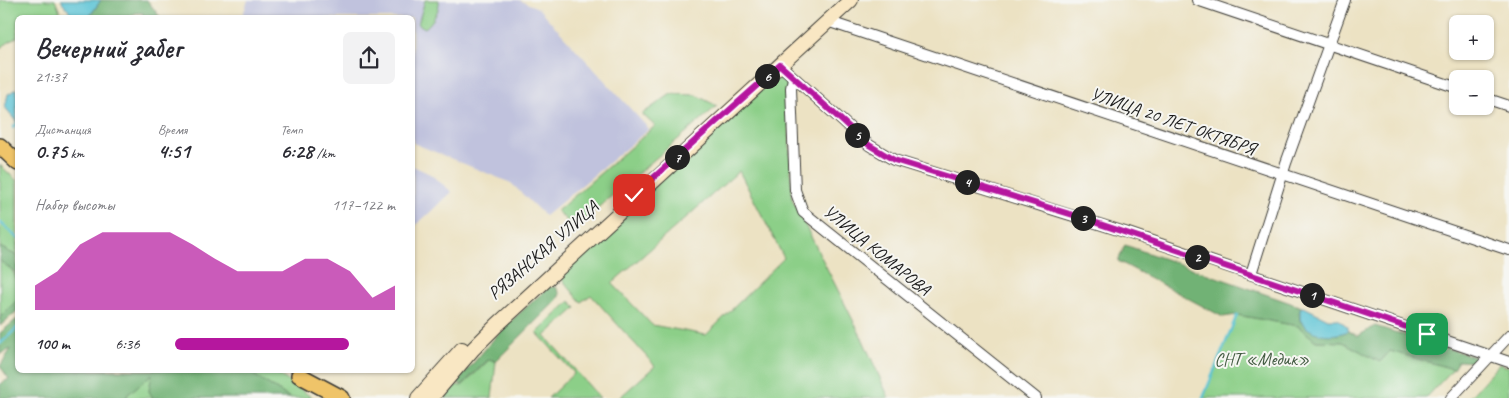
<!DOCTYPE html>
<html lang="ru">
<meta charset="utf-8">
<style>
body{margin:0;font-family:Caveat,sans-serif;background:#f2f2f3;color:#2b2b33;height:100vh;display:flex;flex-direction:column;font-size:19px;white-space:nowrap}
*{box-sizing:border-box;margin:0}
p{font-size:16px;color:#7c7c81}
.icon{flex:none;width:28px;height:28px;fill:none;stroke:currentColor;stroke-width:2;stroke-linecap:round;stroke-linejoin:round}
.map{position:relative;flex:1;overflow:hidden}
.sheet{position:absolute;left:15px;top:15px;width:400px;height:358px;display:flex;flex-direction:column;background:#fff;border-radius:8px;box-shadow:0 1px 4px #0004}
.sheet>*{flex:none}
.fabs{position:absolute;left:1449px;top:15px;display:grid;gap:10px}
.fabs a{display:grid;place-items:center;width:45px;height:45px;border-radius:8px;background:#fff;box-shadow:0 1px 4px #0004;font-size:25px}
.pin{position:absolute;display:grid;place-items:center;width:42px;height:42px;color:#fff;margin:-21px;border-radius:10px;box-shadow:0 2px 8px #0006}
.km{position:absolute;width:25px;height:25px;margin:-12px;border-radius:50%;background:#222;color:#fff;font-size:14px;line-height:25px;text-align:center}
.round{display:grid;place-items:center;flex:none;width:52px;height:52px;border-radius:8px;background:#f2f2f3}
.summary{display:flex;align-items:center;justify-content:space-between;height:85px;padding:0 20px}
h1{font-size:28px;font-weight:800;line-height:38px}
.metrics{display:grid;grid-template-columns:repeat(3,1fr);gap:8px;height:85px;padding:5px 20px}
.metrics div{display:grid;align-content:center}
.metrics b{font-size:21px;font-weight:800}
.metrics small{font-size:14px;font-weight:400}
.metrics p{font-size:14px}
.chart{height:140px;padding:10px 20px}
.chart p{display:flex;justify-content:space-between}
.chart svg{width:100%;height:90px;margin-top:5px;fill:#b5179e;opacity:.7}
ul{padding:0 20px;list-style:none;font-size:16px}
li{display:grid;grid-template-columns:80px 60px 1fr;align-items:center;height:38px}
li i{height:12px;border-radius:6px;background:#b5179e}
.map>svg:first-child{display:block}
.industrial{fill:#c0c2dd}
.green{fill:#8ccf88;stroke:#547652;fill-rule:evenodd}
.forest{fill:#71b274;stroke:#466748}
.water{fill:#59c3d5;stroke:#3a7078}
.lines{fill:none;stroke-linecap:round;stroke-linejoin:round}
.stream{stroke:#59c3d5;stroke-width:2.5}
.street-casing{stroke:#3b3a35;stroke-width:12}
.secondary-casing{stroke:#3b3a35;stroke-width:16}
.primary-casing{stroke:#3b3a35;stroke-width:18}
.street{stroke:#fff;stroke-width:10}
.secondary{stroke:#f9e7c3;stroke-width:14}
.primary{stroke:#efc469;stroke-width:15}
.route-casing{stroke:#fff;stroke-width:10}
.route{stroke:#b5179e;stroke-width:6}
.labels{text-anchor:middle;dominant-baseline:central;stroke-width:4;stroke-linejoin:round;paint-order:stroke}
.street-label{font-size:18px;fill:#1c1c1c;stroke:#f6f6f2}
.park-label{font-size:18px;fill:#435b42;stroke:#f6f6f2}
</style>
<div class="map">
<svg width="1509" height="398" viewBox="0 0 1509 398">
<rect width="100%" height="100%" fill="#f6f6f2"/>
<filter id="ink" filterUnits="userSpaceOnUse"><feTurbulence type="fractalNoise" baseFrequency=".02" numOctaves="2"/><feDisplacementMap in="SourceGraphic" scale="10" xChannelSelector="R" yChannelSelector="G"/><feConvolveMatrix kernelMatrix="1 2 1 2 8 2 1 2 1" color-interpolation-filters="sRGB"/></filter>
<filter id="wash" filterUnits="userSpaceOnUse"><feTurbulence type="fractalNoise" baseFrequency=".0096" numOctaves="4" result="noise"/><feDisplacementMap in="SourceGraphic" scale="20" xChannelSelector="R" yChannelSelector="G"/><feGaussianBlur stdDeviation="1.12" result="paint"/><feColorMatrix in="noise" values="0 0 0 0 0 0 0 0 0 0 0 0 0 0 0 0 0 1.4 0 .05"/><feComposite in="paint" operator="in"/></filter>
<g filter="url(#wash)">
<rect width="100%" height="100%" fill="#ece2c3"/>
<g class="industrial">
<path d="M248,0h271l19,8 111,121 -104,87 -34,-33 -98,-40 -1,-125h-170z"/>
<path d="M413,166l17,8 22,18 -39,36z"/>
</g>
<g class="green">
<path d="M0,0h55l5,12 -10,5 -32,1 -1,19 -17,11z"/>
<path d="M425,0h14c1,10 -6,22 -14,28l-7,-4z"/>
<path d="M777,75h4l6,6 5,118 71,141 26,58h-270l36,-32 -64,-71 -10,7 -20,-24v-8zM739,171l45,87 -78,77 -54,-10 -40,-42z"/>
<path d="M671,94l25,1 21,11 -143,122 -17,-17 98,-85 -13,-12z"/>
<path d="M0,165l17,16v75l-17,-9z"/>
<path d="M0,261c18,8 17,22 17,39l-17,17z"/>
<path d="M570,301l6,7 -31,28 55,62h-52l26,-25 -37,-40z"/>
<path d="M1237,315l61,11 18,15 27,1 37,20 10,-11 63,18 -27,29h-223z"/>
<path d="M490,359l6,3 -4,36h-47l11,-13 6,1z"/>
<path d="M1499,364l10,3v31h-40z"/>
<path d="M246,370h26l41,28h-23z"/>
<path d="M152,374l-3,17 4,7h-26v-3z"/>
</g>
<g class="forest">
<path d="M101,0h46l13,17h-17v-4h-7l-7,4 -40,1z"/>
<path d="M1125,245l177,62 -3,6 1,8c11,14 32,17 48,10l10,5 17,-10 103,32 -3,4 -17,-1 -5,8 -63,-18 -10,11 -37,-20 -27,-1 -18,-15 -61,-11 -14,2 -105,-56z"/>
<path d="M0,247l17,9v23l-2,-7 -15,-11z"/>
<path d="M549,287h7l4,7 -3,6 -61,61 -7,-2 -27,26 -5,-3 47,-55z"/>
<path d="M17,300v11l-17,15v-9z"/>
<path d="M17,319l1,51h228l44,28h-137l-4,-7 3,-17 -25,21v3h-127v-14l9,-5 -9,-13 11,-17 -11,5v-21z"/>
</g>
<g class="water">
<path d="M61,0h40l-12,17c-16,1 -20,-4 -28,-17z"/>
<path d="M17,89v34l-12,-16 3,-13z"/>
<path d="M1304,307l24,12h10l10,8v4c-16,7 -40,5 -48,-12v-11z"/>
</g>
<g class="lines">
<g class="stream">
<path d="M13,128l4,-5"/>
<path d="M0,222l18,17"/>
<path d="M0,344l18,-17"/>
<path d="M1203,398l34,-83"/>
</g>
</g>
</g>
<g filter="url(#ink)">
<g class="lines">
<g class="street-casing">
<g id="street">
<path d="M1197,0l261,88"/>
<path d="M827,21l682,229"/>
<path d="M780,65l89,80 25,15 234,73 381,129"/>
<path d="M793,78l-2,10 4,102 8,22 233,186"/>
<path d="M1485,98l24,8"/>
<path d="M1251,274l35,-111 59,-163"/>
<path d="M1451,398l58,-62"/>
</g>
</g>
<g class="secondary-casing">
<g id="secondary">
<path d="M418,398l44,-49"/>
<path d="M431,398l42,-49 24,-24 354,-325"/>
</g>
</g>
<g class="primary-casing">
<g id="primary">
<path d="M0,146l18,17"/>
<path d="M299,375l43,23"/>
</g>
</g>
<use href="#street" class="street"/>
<use href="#secondary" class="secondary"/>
<use href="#primary" class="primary"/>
</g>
</g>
<g class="lines" filter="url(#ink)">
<g class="route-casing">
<path id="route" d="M634,195l146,-130 89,80 25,15 179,55 354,119"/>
</g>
<use href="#route" class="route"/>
</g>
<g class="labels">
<g class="street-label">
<text transform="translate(1173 121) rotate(19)">УЛИЦА 20 ЛЕТ ОКТЯБРЯ</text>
<text transform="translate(543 250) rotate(-41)">РЯЗАНСКАЯ УЛИЦА</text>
<text transform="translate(877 250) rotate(39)">УЛИЦА КОМАРОВА</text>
</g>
<g class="park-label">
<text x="1262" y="359">СНТ «Медик»</text>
</g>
</g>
</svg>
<div class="fabs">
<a>+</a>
<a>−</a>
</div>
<div class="pin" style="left:1427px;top:334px;background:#1e9e55"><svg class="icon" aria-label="arrive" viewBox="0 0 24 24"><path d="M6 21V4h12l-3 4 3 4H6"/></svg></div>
<div class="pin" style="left:634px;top:195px;background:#d93025"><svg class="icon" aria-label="check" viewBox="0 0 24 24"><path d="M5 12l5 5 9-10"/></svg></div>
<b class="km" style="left:1312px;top:295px">1</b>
<b class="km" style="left:1197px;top:257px">2</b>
<b class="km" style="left:1083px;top:218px">3</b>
<b class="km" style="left:967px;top:182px">4</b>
<b class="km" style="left:857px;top:135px">5</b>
<b class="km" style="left:767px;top:76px">6</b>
<b class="km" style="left:677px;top:157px">7</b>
<section class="sheet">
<div class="summary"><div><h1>Вечерний забег</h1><p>21:37</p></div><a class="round"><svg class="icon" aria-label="share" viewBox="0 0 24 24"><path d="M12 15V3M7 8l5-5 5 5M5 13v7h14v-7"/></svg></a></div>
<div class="metrics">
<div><p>Дистанция</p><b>0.75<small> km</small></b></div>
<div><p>Время</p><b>4:51</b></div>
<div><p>Темп</p><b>6:28<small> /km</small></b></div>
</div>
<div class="chart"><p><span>Набор высоты</span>117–122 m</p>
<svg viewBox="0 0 160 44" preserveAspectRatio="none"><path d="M0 44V32L10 25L20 12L30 6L40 6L50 6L60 6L70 12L80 19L90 25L100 25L110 25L120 19L130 19L140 25L150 38L160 32V44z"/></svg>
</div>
<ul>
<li><b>100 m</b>6:36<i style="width:79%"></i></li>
</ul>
</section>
</div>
